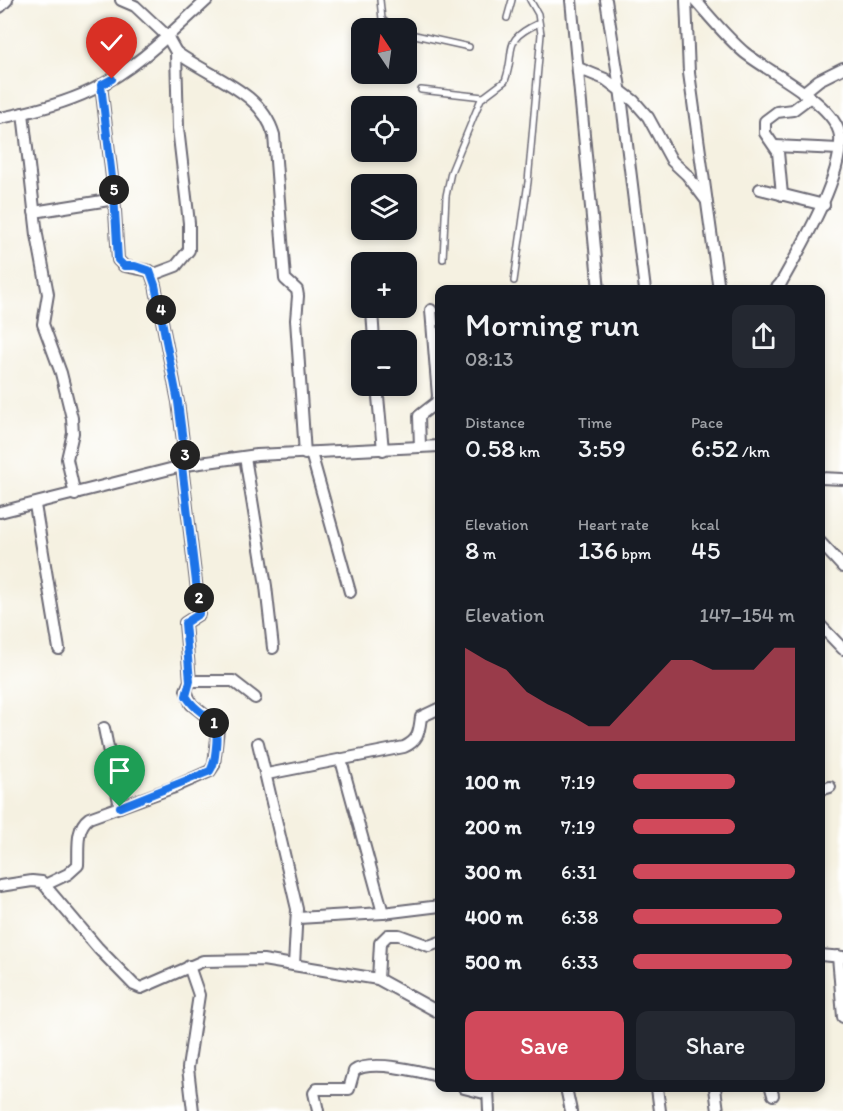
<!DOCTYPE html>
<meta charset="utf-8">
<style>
body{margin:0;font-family:Itim,sans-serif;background:#242831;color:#f1f3f6;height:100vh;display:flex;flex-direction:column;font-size:22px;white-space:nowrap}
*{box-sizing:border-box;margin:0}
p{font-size:20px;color:#9ea1a6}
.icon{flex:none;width:33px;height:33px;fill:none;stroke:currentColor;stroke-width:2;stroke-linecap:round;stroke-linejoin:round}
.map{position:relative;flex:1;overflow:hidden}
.panel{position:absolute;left:435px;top:285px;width:390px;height:807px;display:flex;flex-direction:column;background:#171b24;border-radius:12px;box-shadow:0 3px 9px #0003}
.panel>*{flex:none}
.needle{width:39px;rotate:347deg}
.tools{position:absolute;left:351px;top:18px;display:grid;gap:12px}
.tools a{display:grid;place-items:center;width:66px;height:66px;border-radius:12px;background:#171b24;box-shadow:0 3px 9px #0003;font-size:30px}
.pin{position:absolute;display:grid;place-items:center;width:51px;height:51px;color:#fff;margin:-62px -26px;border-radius:50% 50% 50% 0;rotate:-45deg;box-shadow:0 0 6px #0007}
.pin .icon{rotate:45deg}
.km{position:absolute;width:30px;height:30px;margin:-15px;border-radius:50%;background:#222;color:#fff;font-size:16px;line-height:30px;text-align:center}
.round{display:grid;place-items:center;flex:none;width:63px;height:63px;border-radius:12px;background:#242831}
.headline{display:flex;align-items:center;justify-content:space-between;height:102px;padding:0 30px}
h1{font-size:33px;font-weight:600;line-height:45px}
.metrics{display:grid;grid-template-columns:repeat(3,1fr);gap:9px;height:102px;padding:6px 30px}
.metrics div{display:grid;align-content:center}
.metrics b{font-size:26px;font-weight:600}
.metrics small{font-size:16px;font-weight:400}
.metrics p{font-size:16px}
.chart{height:168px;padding:12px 30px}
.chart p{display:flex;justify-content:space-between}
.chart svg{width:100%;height:108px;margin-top:6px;fill:#d1495b;opacity:.7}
.button{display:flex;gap:12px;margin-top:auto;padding:12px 30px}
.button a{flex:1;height:69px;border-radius:12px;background:#d1495b;color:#fff;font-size:24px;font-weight:600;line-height:69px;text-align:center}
.button a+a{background:#242831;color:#f1f3f6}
ul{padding:0 30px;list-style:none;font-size:20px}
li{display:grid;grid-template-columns:96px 72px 1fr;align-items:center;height:45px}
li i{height:15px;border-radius:8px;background:#d1495b}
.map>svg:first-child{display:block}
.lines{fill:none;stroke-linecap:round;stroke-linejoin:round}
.service-casing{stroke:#6c6a75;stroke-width:8}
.minor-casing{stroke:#6c6a75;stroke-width:14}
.service{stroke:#fff;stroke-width:5}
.minor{stroke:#fff;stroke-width:10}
.route-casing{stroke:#fff;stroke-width:12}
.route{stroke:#1a73e8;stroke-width:8}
</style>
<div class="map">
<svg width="843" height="1111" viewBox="0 0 843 1111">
<rect width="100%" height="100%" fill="#fff"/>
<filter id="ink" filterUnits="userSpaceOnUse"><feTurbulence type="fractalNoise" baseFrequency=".0167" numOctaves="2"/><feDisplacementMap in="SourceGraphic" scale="12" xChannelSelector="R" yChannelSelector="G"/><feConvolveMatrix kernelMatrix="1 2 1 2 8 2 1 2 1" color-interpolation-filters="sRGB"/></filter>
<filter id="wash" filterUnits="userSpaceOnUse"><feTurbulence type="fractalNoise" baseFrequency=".008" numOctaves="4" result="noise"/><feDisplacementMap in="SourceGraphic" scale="24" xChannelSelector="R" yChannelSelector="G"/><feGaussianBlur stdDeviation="1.35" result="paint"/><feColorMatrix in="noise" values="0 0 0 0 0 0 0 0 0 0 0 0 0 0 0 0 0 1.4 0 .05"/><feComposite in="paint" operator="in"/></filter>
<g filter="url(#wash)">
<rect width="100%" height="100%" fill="#f5f1e1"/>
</g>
<g filter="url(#ink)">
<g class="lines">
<g class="service-casing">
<g id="service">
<path d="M380,0l2,19 10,9"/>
<path d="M507,18l5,-18"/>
<path d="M406,33l63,14"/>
<path d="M421,90l62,7"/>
<path d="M443,259l3,-63 5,-24 30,-73 24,-18c12,-33 -5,-40 34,-58"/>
<path d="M514,281l14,-99 13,-148 -3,-20 -8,-14"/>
</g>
</g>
<g class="minor-casing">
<g id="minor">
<path d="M121,0l14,6 32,30 9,16 2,76 11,95v27l-13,16 -24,9"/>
<path d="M571,0l28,290"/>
<path d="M606,0l14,88 25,202"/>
<path d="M686,0l3,73 30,217"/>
<path d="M695,0c16,18 32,38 50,53 25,20 90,50 95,83 3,41 -39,111 -59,147l-6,7"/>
<path d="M0,7l7,-7"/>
<path d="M176,52c35,26 85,38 98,83l11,144 12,11 1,6 -2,24 9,134"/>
<path d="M578,68l27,11 29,22 14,16 24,44 15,14 19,25"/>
<path d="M101,85l13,109 4,66 6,6 26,5 5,14 23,117 8,63"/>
<path d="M803,93l16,-13 24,-12"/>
<path d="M23,113l14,122 11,59 -5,30 18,49 11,45 1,15 -6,26 8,36"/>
<path d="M0,118c31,-6 63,-14 92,-28 44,-21 80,-58 115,-90"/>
<path d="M775,146l64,3"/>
<path d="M760,189l64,16"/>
<path d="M782,195l-4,-43 -13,-19v-12l12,-9 16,-2 16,-12"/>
<path d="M34,212l81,-13"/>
<path d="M372,311l2,29"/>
<path d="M377,386l6,64"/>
<path d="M420,447l-1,-31 18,-14 1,-6 -7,-86"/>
<path d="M311,453l39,139"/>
<path d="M245,457l21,129 7,62"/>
<path d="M820,478l23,1"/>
<path d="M35,505l24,144"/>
<path d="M0,512l186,-47 71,-10 183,-9"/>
<path d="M820,542l23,25"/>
<path d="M820,625l23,24"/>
<path d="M190,681h43l22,17"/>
<path d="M104,728l16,79"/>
<path d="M258,743l39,166 -3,56"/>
<path d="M341,760l42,153"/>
<path d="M267,774l137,-27c15,-7 15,-15 17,-30l19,-9"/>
<path d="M820,790l10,-3"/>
<path d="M45,885l23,-11 10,-9c1,-15 -3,-37 11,-47l83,-30 38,-17 4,-6 4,-36 -2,-5 -25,-20 -5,-14 4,-9 -5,-58 14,-9v-7l-17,-141"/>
<path d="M0,886l32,-5 10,1 56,66 36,37 7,3 62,-27 60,-1 115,19 62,34"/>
<path d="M298,918l85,-5 57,-7"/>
<path d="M820,955l23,2"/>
<path d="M838,956l5,61"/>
<path d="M189,966l10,29 -11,73 5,43"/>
<path d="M378,979l2,-36 8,-8h11l30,11 11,-4"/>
<path d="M464,1088l24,6"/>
<path d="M488,1088l1,23"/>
<path d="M566,1088l5,23"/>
<path d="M657,1088l3,23"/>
<path d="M715,1088l3,23"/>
<path d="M771,1088l2,7"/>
<path d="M318,1111l-4,-18 3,-4h32l5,-18c16,-12 66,0 86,6"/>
</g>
</g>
<use href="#service" class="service"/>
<use href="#minor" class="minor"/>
</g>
</g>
<g class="lines" filter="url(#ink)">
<g class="route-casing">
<path id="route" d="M112,79l-11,6 13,109 4,66 6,6h11l15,5 5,14 23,117 8,63 -4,1 17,141v7l-14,9 5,58 -4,15c16,26 34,15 30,51 -1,9 -1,16 -6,24l-90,36"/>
</g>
<use href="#route" class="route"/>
</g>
</svg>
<div class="tools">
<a><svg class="needle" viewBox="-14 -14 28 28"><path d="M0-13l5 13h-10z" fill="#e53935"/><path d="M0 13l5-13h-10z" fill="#9ea1a6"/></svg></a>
<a><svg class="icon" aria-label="locate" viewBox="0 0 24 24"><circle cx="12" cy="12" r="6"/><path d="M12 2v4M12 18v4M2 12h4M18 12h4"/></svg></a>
<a><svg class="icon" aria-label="layers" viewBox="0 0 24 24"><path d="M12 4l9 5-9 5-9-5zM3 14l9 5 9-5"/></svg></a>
<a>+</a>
<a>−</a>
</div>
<div class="pin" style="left:120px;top:807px;background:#1e9e55"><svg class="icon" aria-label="arrive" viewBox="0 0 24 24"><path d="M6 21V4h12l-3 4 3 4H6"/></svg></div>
<div class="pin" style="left:112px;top:79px;background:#d93025"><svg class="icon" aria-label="check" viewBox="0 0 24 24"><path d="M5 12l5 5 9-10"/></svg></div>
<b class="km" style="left:214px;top:723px">1</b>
<b class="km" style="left:199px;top:598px">2</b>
<b class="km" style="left:185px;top:455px">3</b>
<b class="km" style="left:161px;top:310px">4</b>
<b class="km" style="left:114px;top:190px">5</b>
<section class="panel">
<div class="headline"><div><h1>Morning run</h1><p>08:13</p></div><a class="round"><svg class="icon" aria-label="share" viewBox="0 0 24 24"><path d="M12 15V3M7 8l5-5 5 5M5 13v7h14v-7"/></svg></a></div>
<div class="metrics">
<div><p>Distance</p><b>0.58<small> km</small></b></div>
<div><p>Time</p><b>3:59</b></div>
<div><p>Pace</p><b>6:52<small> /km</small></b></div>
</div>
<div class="metrics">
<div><p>Elevation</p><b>8<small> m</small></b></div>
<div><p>Heart rate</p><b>136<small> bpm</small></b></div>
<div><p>kcal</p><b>45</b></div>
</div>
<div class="chart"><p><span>Elevation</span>147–154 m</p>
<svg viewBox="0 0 160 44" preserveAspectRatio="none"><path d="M0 44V6L10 11L20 15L30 24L40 29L50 33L60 38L70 38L80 29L90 20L100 11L110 11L120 15L130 15L140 15L150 6L160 6V44z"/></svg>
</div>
<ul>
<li><b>100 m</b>7:19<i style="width:63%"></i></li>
<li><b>200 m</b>7:19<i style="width:63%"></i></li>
<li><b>300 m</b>6:31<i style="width:100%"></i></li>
<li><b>400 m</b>6:38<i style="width:92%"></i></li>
<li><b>500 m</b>6:33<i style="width:98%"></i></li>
</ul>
<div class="button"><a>Save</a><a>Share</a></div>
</section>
</div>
